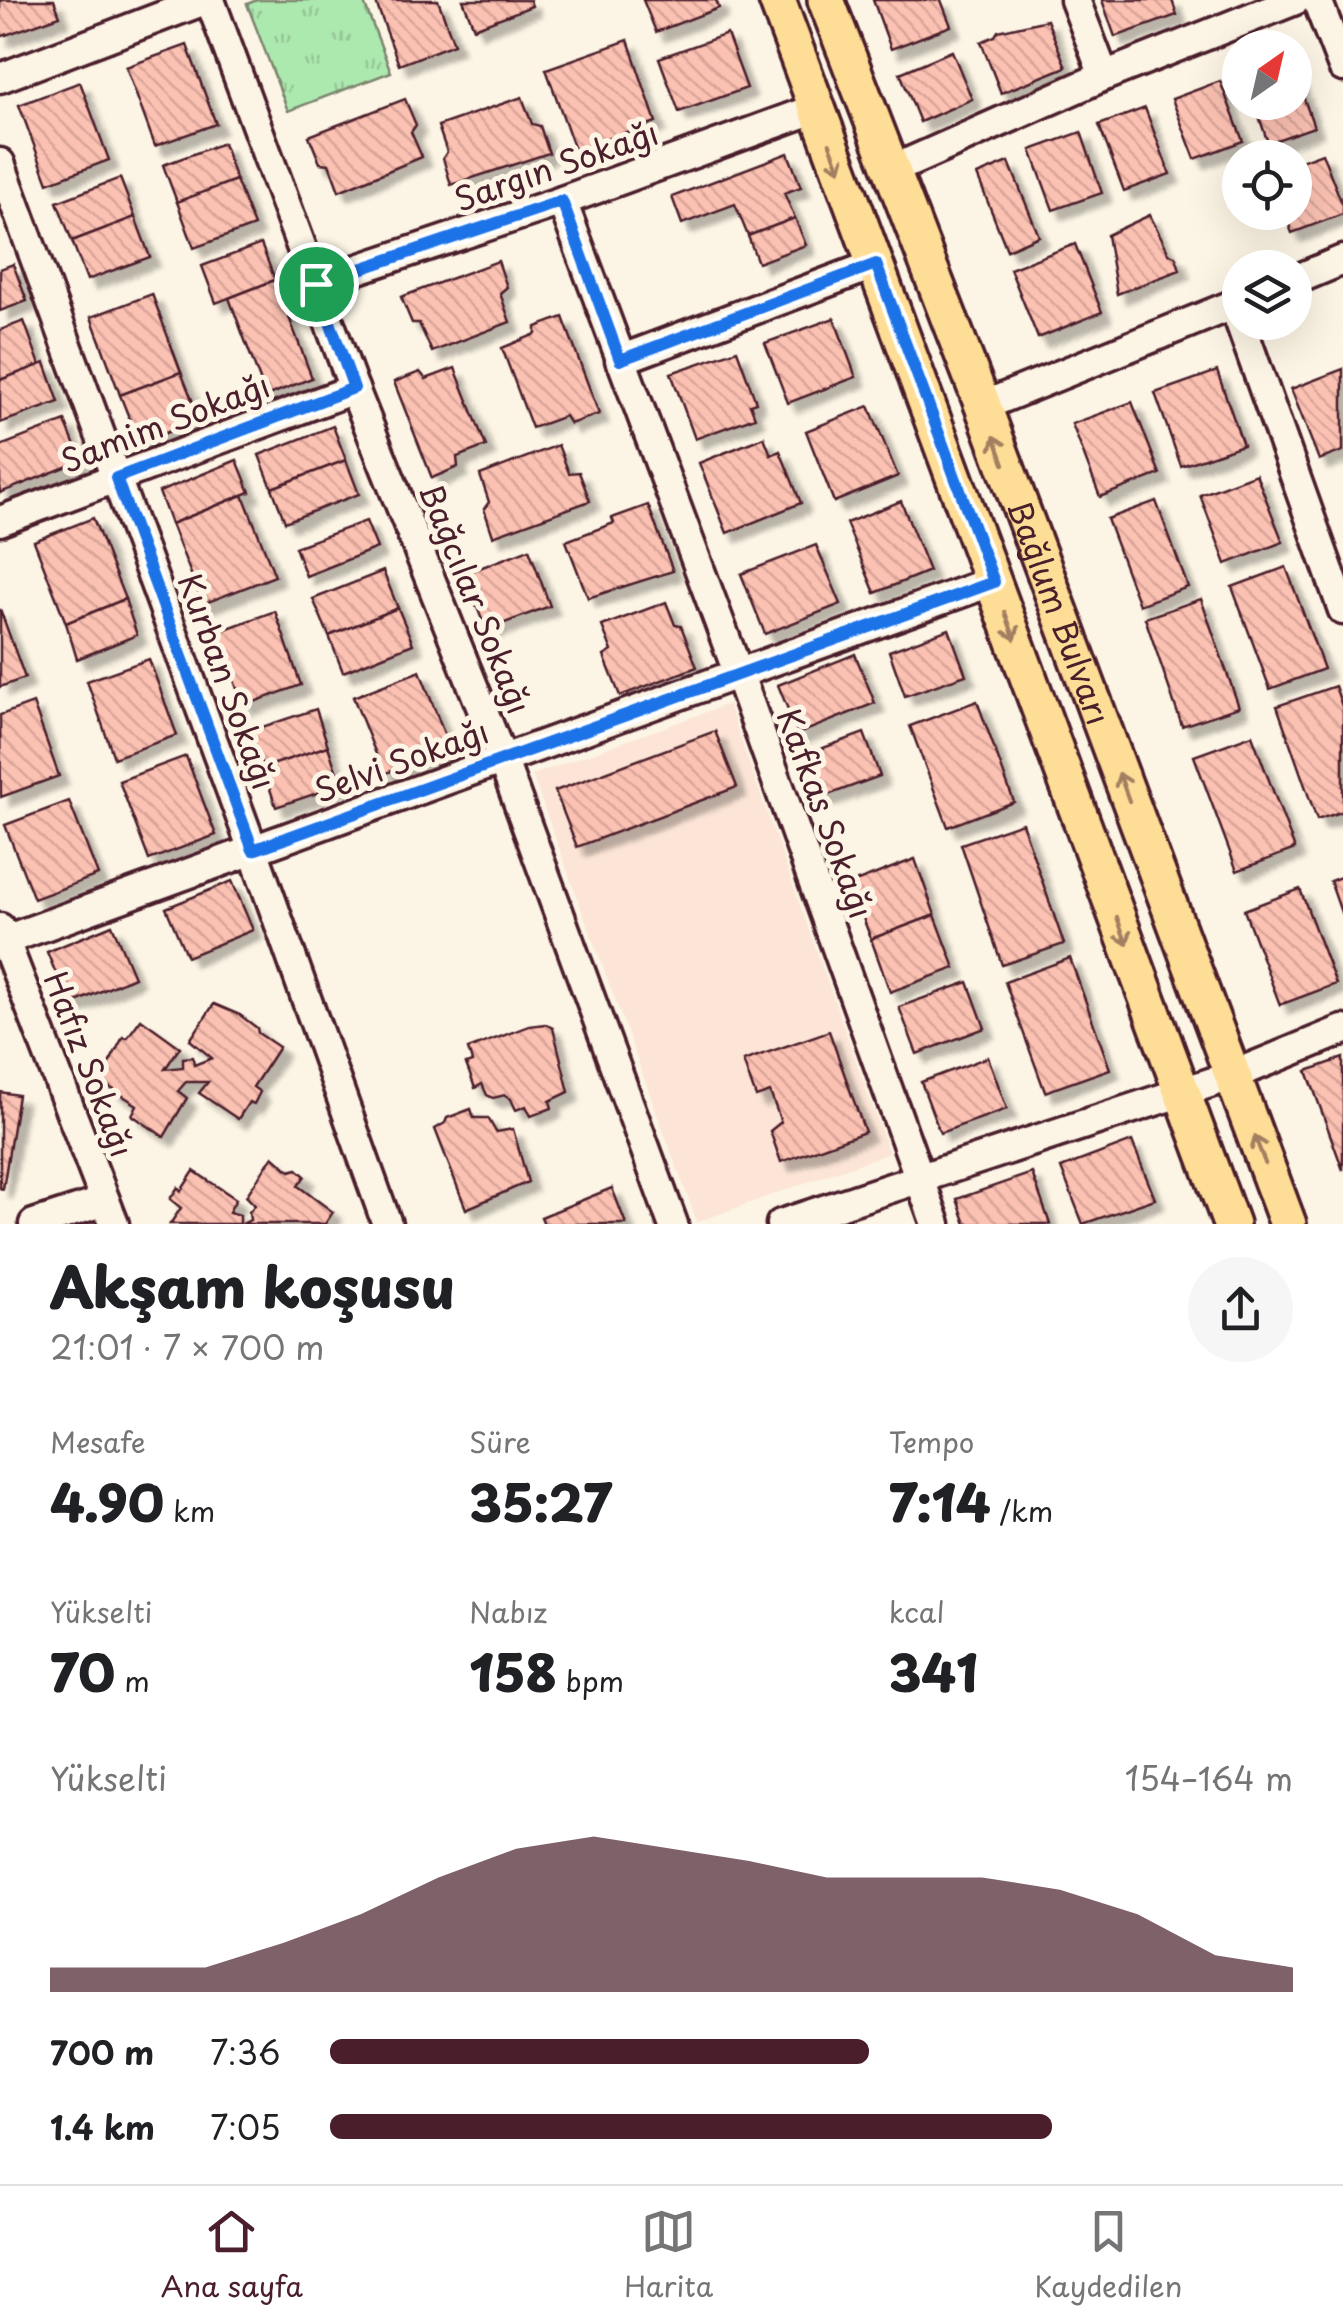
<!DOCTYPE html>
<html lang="tr">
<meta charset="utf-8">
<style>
body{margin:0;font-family:"Playpen Sans",sans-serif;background:#f6f6f6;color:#202124;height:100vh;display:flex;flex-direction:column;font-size:38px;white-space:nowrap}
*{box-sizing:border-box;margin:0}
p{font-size:32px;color:#757577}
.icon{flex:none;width:55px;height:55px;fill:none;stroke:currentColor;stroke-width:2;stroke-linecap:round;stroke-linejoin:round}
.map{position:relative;height:1224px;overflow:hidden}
.drawer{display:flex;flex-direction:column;background:#fff;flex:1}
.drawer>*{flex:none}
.needle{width:65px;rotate:34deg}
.fabs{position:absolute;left:1222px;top:30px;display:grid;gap:20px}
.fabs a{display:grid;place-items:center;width:90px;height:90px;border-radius:50%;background:#fff;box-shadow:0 10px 40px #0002;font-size:50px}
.pin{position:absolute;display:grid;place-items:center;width:85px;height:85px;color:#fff;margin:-42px;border:5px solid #fff;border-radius:50%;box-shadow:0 2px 10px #0007}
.round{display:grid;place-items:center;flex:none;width:105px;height:105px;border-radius:52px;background:#f6f6f6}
.head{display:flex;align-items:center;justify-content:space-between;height:170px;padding:0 50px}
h1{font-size:55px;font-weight:800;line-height:75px}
.metrics{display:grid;grid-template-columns:repeat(3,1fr);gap:15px;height:170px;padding:10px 50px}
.metrics div{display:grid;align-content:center}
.metrics b{font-size:50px;font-weight:800}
.metrics small{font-size:28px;font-weight:400}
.metrics p{font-size:28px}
.chart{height:280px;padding:20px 50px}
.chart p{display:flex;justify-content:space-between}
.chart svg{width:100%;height:180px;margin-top:10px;fill:#4a1f2b;opacity:.7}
ul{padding:0 50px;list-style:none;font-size:32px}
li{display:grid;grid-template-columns:160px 120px 1fr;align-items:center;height:75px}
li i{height:25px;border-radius:12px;background:#4a1f2b}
.dock{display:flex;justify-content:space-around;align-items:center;height:140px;border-top:2px solid #e0e0e0;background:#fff;font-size:28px;color:#757577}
.dock a{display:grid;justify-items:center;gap:5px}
.dock .selected{color:#4a1f2b}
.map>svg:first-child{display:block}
.built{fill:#fce5d6}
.grass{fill:url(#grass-tufts);stroke:#7b846d;stroke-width:2.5}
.building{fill:url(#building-back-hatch);stroke:#4a1f2b;stroke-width:2.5;filter:url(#shadow)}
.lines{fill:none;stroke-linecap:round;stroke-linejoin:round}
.minor-casing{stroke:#4a1f2b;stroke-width:35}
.major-casing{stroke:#4a1f2b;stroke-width:42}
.minor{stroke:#fcf5e5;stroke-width:28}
.major{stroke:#fedd96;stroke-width:35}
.oneway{stroke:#a47e60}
.route-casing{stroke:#fff;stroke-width:20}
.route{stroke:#1a73e8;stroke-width:12}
.labels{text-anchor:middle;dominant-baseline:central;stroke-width:10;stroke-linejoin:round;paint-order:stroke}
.street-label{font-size:32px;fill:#4a1f2b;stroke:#fcf5e5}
</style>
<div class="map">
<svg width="1343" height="1224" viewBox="0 0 1343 1224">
<defs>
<pattern id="grass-tufts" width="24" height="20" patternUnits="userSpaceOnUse" patternTransform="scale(2.5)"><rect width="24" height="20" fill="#ace9af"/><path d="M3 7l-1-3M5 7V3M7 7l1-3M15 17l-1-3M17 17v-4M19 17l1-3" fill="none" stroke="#96c797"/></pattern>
<pattern id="building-back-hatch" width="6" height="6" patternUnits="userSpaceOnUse" patternTransform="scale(2.5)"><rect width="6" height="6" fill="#fbc1b2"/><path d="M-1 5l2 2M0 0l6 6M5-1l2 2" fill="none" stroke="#d9a599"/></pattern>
<filter id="shadow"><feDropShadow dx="9" dy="9" stdDeviation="2.5" flood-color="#0004"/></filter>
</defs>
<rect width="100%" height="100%" fill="#fcf5e5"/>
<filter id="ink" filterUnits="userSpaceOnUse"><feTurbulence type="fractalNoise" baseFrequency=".01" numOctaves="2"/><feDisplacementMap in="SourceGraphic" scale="20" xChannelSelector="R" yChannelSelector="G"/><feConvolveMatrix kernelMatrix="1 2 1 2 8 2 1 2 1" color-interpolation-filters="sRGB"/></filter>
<g filter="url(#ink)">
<path class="built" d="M728,704l161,449 -192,69 -165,-447z"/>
<path class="grass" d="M257,0h106l28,72 -103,39 -41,-107z"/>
<g class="building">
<path d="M0,0h54l6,16 -60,21z"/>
<path d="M375,0h63l16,44 -55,21z"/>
<path d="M463,0h67l2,6 -58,22z"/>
<path d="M643,0h73l3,8 -63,24z"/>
<path d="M873,0h68l10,26 -60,23z"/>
<path d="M1102,0h70l5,15 -62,22z"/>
<path d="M1047,20l19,47 -65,26 -20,-51 14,-6 3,-5z"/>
<path d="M727,34l20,54 -68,24 -20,-54z"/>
<path d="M628,40l28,82 -81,28 -29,-81z"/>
<path d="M187,45l29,79 -61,22 -29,-79z"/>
<path d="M952,51l20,48 -52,23 -20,-49z"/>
<path d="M1295,73l19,54 -46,16 -14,-41h41z"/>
<path d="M1220,81l23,60 -48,18 -23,-60z"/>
<path d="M80,82l29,78 -61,23 -29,-78z"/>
<path d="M522,97l10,27 8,2 9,27 -98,32 -8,-27 4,-6 -9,-26z"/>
<path d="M405,99l11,26 -5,7 11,25 -83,34 -10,-27 -9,-1 -11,-27z"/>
<path d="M1145,108l25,66 -46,17 -25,-66z"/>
<path d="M1081,132l21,61 -49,17 -22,-60z"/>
<path d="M223,143l13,37 -59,22 -14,-37z"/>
<path d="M788,153l13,34 -17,6 11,25 -47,18 -13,-32 -53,20 -10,-27z"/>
<path d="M1322,153l21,53v8l-51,19 -8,-21h11v-49z"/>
<path d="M1009,162l30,74 -32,14 -30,-75z"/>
<path d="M120,178l15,39 -63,24 -15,-39z"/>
<path d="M236,180l18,46 -60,22 -17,-46z"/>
<path d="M1150,215l19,38 7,4 4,13 -63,24 -10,-59z"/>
<path d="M135,217l15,40 -63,23 -15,-39z"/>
<path d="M795,218l11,27 -48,18 -10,-27z"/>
<path d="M261,244l14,36 -59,23 -14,-37z"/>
<path d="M1075,244l27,68 -64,26 -28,-69z"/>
<path d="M498,261l9,26 -7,6 10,29 -78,30 -13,-29h-7l-11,-26z"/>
<path d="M13,264l14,37 -27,10v-42z"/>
<path d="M275,280l37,98 -46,18 -37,-98z"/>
<path d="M152,294l29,78 -61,23 -29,-78z"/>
<path d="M563,317l36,97 -29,10 -5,-8 -33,12 -30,-80 34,-14v-7z"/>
<path d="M834,318l22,59 -68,26 -23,-60z"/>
<path d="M24,321l16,44 -40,15v-50z"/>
<path d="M737,350l19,52 -6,2 5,13 -60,22 -24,-66z"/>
<path d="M45,363l14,39 -59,21v-43z"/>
<path d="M455,368l31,78 -29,11 1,10 -26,11 -38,-96 26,-10 6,7z"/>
<path d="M1343,369v82l-24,9 -28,-71z"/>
<path d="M1217,371l26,74 -62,21 -26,-73z"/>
<path d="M181,372l19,48 -61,23 -19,-48z"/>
<path d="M1132,402l28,72 -60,23 -28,-73z"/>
<path d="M869,406l29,70 -64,26 -28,-71z"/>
<path d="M65,421l16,40 -81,32v-47z"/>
<path d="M333,426l13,34 -74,28 -13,-33z"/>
<path d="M764,437l7,18 9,-4 21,52 -74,30 -28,-70z"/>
<path d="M558,445l11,28 10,-1 11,29 -97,35 -9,-27 5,-7 -9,-27z"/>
<path d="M237,460l13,32 -79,32 -12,-32z"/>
<path d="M346,460l13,34 -74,28 -13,-34z"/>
<path d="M1256,474l27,68 -57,22 -26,-69z"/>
<path d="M243,495l32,81 -72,28 -32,-80z"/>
<path d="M901,501l28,70 -54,22 -29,-70z"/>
<path d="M1156,501l32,86 -49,18 -32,-86z"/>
<path d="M648,505l25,66 -85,27 -22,-57 48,-18 -2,-5z"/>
<path d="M93,518l32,81 -59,24 -32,-82z"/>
<path d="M366,521l11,27 -71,28 -11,-29z"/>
<path d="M816,545l25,59 -76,30 -24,-60z"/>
<path d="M529,549l21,57 -64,24 -22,-56z"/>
<path d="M1286,567l38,102 -54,20 -38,-102z"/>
<path d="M383,571l15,37 -69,28 -16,-37z"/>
<path d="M125,599l12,36 -60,24 -11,-36z"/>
<path d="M1201,599l38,108 -57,19 -37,-108z"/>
<path d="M666,602l9,23 6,1 16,41 -77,29 -16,-40 8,-5 -10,-25z"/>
<path d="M398,608l15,36 -70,28 -14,-36z"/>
<path d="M0,609l25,69 -25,9z"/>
<path d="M275,611l26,74 -58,21 -26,-74z"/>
<path d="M949,629l17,46 -61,21 -16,-45z"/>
<path d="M855,654l20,49 -77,31 -20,-49z"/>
<path d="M149,659l28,76 -63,23 -27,-77z"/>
<path d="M420,671l30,78 -66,25 -31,-77z"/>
<path d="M1335,686l8,23v102l-26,9 -40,-114z"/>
<path d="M977,701l37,101 -66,25 -38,-101z"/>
<path d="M33,703l26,73 -58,21 -1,-82z"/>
<path d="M316,709l12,37 -65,22 -13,-37z"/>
<path d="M715,731l22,56 -160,60 -22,-56z"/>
<path d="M864,733l16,43 -60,22 -16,-43z"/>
<path d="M1252,735l43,114 -58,22 -43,-115z"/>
<path d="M328,746l13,39 -65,22 -13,-39z"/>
<path d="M186,756l30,79 -67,25 -30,-79z"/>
<path d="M69,801l29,74 -64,24 -29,-74z"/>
<path d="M1022,823l42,121 -62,21 -41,-121z"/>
<path d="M915,859l20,56 -64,24 -21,-55z"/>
<path d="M1343,876v42l-13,-37z"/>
<path d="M232,881l21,49 -66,27 -21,-49z"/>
<path d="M1300,889l36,95 -56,21 -36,-95z"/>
<path d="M935,915l20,53 -65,24 -19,-53z"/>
<path d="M112,925l22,52 -65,28 -22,-53z"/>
<path d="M1070,958l40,111 -65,23 -40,-110z"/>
<path d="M968,982l17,46 -68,26 -18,-47z"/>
<path d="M214,1004l26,11 17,13 1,5 21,14 -26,40 7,5 -6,12 -5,-2 -11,17 -39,-26 9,-11h-22l-8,9 9,7 -23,39 -32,-22 5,-10 -37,-24 23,-44 4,1 14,-19 39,28 -15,22 18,-2v-9l10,-1 1,8 18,-7 -22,-18z"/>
<path d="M545,1024l8,4 16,64 -19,9 2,7 -21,8 -5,-10 -10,4 -5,-11 -6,-4 -12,3 -6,-3 -5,-11 -7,4 -9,-24 6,-2 -4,-13 61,-23z"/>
<path d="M829,1031l36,101 -84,30 -11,-31 11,-9 -11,-30 -14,5 -13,-36z"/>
<path d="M988,1057l19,52 -67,24 -19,-51z"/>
<path d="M1343,1058v112l-36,-99z"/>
<path d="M0,1092l18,3 -15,94 -3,-1z"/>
<path d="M471,1109l3,9h14l8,14 17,-3 15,53 -62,27 -31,-80 10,-6 2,-5z"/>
<path d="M1132,1141l23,58 -72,25 -22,-56z"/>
<path d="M273,1156l17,15 7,-2 8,7 -7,10 35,26 -8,12h-83l8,-4 -1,-8 6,-7 -9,-9z"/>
<path d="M194,1171l42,28 -7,13 11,3v9h-70l11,-16 -11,-9 8,-12 3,4z"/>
<path d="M1032,1173l18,51h-84l-9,-25z"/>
<path d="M612,1188l14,36h-82l-3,-7z"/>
</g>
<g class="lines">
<g class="minor-casing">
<g id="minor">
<path d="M210,0l144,389 149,372 170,463"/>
<path d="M1075,0l29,76"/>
<path d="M1317,0l26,67"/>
<path d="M0,78l205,-78"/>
<path d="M0,163l253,687 134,374"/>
<path d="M892,170l212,-94 191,-76"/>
<path d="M562,201l177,474 197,549"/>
<path d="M1295,280l48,-20"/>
<path d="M316,283l246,-82 255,-93"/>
<path d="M1234,305l109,305"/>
<path d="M620,360l256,-96"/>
<path d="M983,406l257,-104"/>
<path d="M0,521l354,-132"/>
<path d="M0,928l114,296"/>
<path d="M0,942l993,-361"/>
<path d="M34,1224l71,-23"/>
<path d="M781,1224l450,-148 112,-46"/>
</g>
</g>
<g class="major-casing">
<g id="major">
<path d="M777,0l454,1224"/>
<path id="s1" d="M826,0l157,406 305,818"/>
</g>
</g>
<use href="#minor" class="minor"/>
<use href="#major" class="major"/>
</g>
<defs><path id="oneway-shaft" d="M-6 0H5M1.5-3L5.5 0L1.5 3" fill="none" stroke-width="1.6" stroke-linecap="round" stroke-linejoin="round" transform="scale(2.5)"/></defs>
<g class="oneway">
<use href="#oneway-shaft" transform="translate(835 157) rotate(69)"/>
<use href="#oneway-shaft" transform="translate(999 450) rotate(-110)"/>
<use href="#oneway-shaft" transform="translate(1010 626) rotate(70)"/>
<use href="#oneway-shaft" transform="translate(1124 787) rotate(-110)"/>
<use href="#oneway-shaft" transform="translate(1122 931) rotate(70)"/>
<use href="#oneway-shaft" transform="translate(1260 1150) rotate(-111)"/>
</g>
</g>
<g class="lines" filter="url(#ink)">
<g class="route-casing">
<path id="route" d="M562,201l58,159 256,-96 118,318 -741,268 -137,-372 238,-90 -38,-104z"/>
</g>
<use href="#route" class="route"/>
</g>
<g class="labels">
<g class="street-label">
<text transform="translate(556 165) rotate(-19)">Sargın Sokağı</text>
<text transform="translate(165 422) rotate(-21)">Samim Sokağı</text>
<text transform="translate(476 598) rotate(68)">Bağcılar Sokağı</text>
<text stroke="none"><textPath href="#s1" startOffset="655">Bağlum Bulvarı</textPath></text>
<text transform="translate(228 681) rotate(70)">Kurban Sokağı</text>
<text transform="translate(401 760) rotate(-20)">Selvi Sokağı</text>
<text transform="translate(826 813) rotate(70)">Kafkas Sokağı</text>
<text transform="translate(90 1064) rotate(69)">Hafız Sokağı</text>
</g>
</g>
</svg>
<div class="fabs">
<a><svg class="needle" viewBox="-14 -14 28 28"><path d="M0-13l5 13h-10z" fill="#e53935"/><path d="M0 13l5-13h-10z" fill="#757577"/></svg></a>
<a><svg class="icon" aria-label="locate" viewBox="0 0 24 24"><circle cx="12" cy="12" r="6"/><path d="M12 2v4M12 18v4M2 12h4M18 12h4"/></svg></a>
<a><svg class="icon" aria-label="layers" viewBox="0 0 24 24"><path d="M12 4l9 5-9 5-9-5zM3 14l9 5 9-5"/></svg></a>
</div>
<div class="pin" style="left:316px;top:284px;background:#1e9e55"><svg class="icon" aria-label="arrive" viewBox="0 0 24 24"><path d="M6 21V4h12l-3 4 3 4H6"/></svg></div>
</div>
<section class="drawer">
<div class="head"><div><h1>Akşam koşusu</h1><p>21:01 · 7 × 700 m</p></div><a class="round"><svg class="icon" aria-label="share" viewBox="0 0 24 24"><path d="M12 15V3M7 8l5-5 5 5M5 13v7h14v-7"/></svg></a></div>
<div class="metrics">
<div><p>Mesafe</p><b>4.90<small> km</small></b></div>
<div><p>Süre</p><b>35:27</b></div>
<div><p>Tempo</p><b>7:14<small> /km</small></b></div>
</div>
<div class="metrics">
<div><p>Yükselti</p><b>70<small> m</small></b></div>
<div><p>Nabız</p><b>158<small> bpm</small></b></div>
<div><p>kcal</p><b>341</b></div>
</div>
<div class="chart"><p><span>Yükselti</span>154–164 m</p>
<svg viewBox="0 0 160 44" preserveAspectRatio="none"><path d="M0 44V38L10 38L20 38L30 32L40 25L50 16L60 9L70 6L80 9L90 12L100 16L110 16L120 16L130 19L140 25L150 35L160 38V44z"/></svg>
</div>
<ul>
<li><b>700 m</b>7:36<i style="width:56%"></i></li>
<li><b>1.4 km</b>7:05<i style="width:75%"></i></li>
</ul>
</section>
<nav class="dock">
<a class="selected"><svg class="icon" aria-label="home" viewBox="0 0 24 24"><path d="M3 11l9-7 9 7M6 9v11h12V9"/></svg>Ana sayfa</a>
<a><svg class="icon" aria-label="map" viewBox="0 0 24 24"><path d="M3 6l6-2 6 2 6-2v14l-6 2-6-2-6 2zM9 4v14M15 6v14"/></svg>Harita</a>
<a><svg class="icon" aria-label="saved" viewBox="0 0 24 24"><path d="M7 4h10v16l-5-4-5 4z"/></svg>Kaydedilen</a>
</nav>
